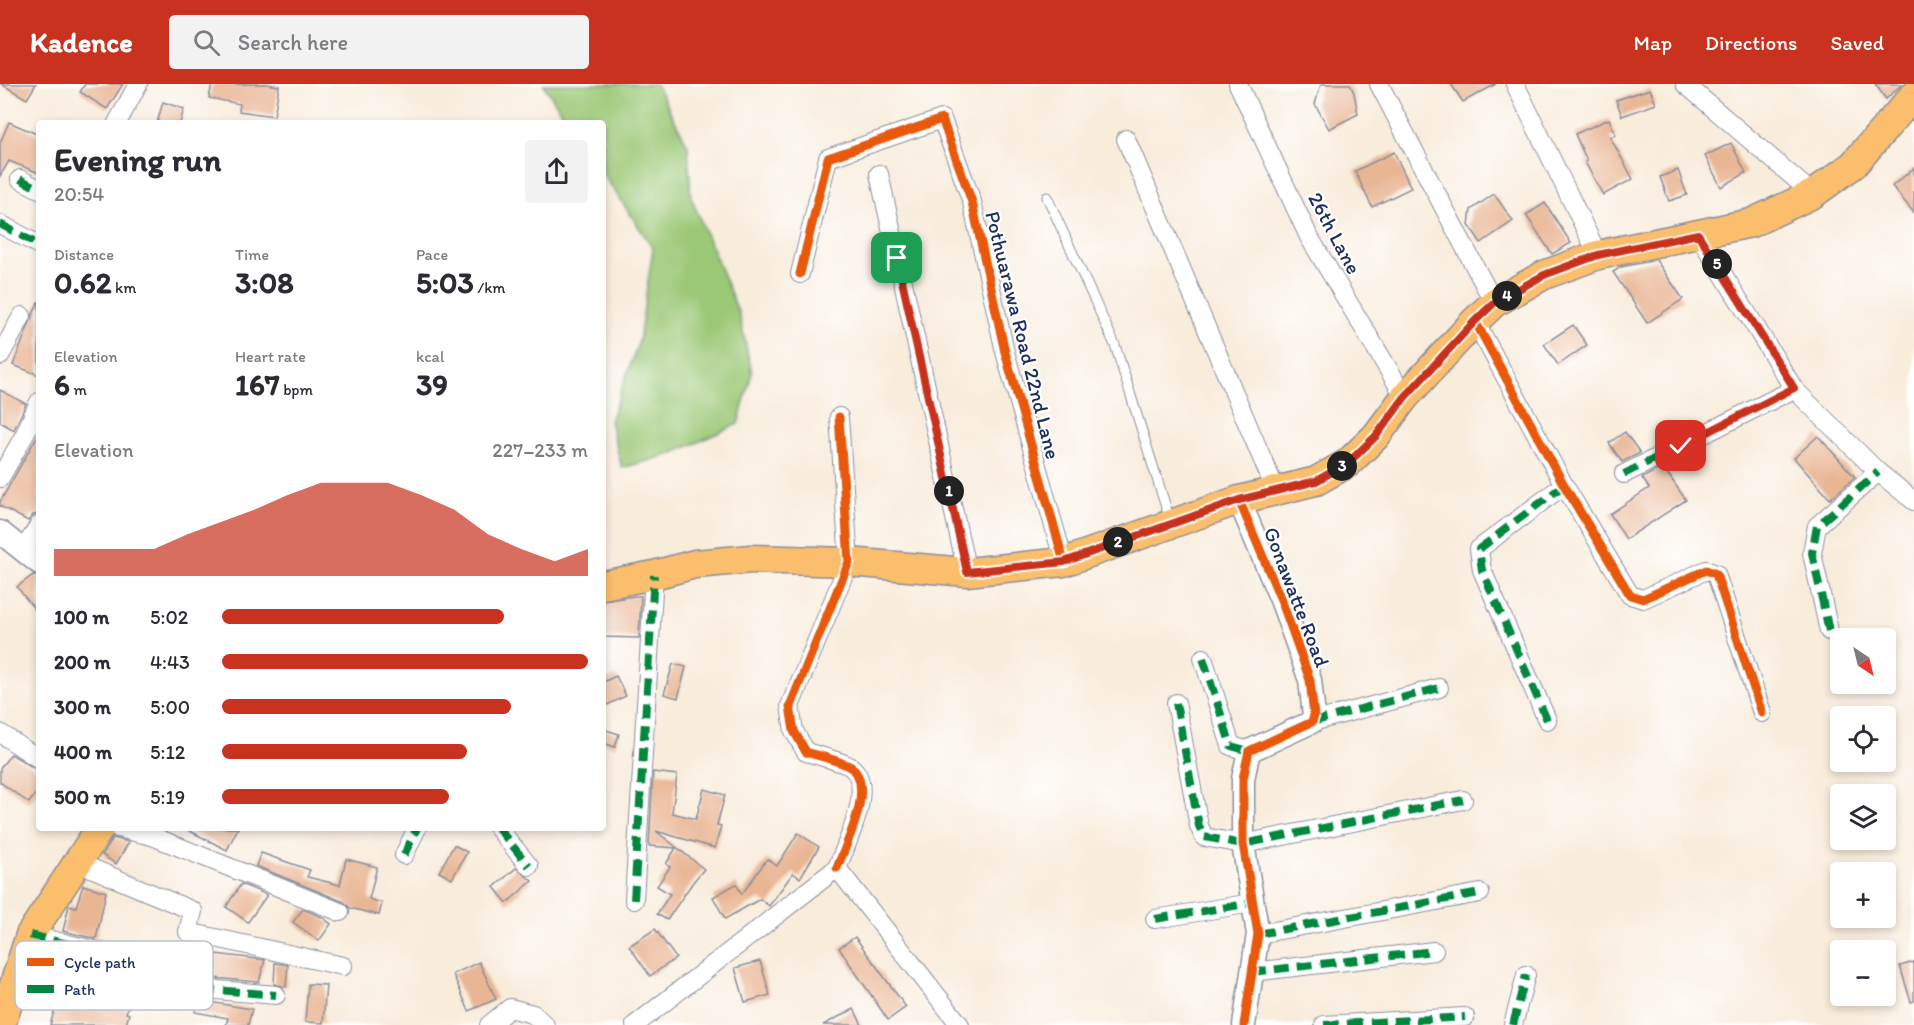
<!DOCTYPE html>
<meta charset="utf-8">
<style>
body{margin:0;font-family:Itim,sans-serif;background:#f2f2f3;color:#2b2b33;height:100vh;display:flex;flex-direction:column;font-size:22px;white-space:nowrap}
*{box-sizing:border-box;margin:0}
p{font-size:20px;color:#7c7c81}
.icon{flex:none;width:33px;height:33px;fill:none;stroke:currentColor;stroke-width:2;stroke-linecap:round;stroke-linejoin:round}
.map{position:relative;flex:1;overflow:hidden}
.side{position:absolute;left:36px;top:36px;width:570px;height:711px;display:flex;flex-direction:column;background:#fff;border-radius:6px;box-shadow:0 3px 9px #0003}
.side>*{flex:none}
.needle{width:39px;rotate:145deg}
.buttons{position:absolute;left:1830px;top:544px;display:grid;gap:12px}
.buttons a{display:grid;place-items:center;width:66px;height:66px;border-radius:6px;background:#fff;box-shadow:0 3px 9px #0003;font-size:30px}
.pin{position:absolute;display:grid;place-items:center;width:51px;height:51px;color:#fff;margin:-26px;border-radius:12px;box-shadow:0 3px 9px #0006}
.km{position:absolute;width:30px;height:30px;margin:-15px;border-radius:50%;background:#222;color:#fff;font-size:16px;line-height:30px;text-align:center}
.round{display:grid;place-items:center;flex:none;width:63px;height:63px;border-radius:6px;background:#f2f2f3}
.overview{display:flex;align-items:center;justify-content:space-between;height:102px;padding:0 18px}
h1{font-size:33px;font-weight:700;line-height:45px}
.metrics{display:grid;grid-template-columns:repeat(3,1fr);gap:9px;height:102px;padding:6px 18px}
.metrics div{display:grid;align-content:center}
.metrics b{font-size:30px;font-weight:700}
.metrics small{font-size:16px;font-weight:400}
.metrics p{font-size:16px}
.chart{height:168px;padding:12px 18px}
.chart p{display:flex;justify-content:space-between}
.chart svg{width:100%;height:108px;margin-top:6px;fill:#c8321e;opacity:.7}
ul{padding:0 18px;list-style:none;font-size:20px}
li{display:grid;grid-template-columns:96px 72px 1fr;align-items:center;height:45px}
li i{height:15px;border-radius:8px;background:#c8321e}
header{display:flex;align-items:center;gap:36px;box-sizing:border-box;height:84px;padding:0 30px;background:#c8321e;color:#fff}
header strong{font-size:28px}
nav{display:flex;gap:33px;margin-inline-start:auto;font-size:21px}
.search{width:420px;height:54px;background:#f2f2f3;display:flex;align-items:center;gap:15px;box-sizing:border-box;padding:0 21px;border-radius:6px;color:#7c7c81;font-size:22px}
.map>svg:first-child{display:block}
.green{fill:#9bc876;stroke:#5b7c6a;stroke-width:1.5}
.building{fill:#e9b694}
.lines{fill:none;stroke-linecap:round;stroke-linejoin:round}
.service-casing{stroke:#8a8e9c;stroke-width:11}
.minor-casing{stroke:#8a8e9c;stroke-width:20}
.tertiary-casing{stroke:#8a8e9c;stroke-width:25}
.primary-casing{stroke:#8a8e9c;stroke-width:31}
.service{stroke:#fff;stroke-width:9}
.minor{stroke:#fff;stroke-width:18}
.tertiary{stroke:#fff;stroke-width:22}
.primary{stroke:#fabe6d;stroke-width:28}
.quiet{stroke:#00873e;stroke-width:8;stroke-dasharray:15 8;stroke-linecap:butt}
.cycleway-casing{stroke:#fff;stroke-width:13}
.cycleway{stroke:#e8590c;stroke-width:9}
.route-casing{stroke:#fff;stroke-width:12}
.route{stroke:#c8321e;stroke-width:8}
.labels{text-anchor:middle;dominant-baseline:central;stroke-width:4.5;stroke-linejoin:round;paint-order:stroke}
.street-label{font-size:21px;fill:#1b2f5e;stroke:#fff}
.key{fill:#fff;stroke:#bbc1cf;stroke-width:1.5}
.key-label{font-size:16px;fill:#1b2f5e}
</style>
<header>
<strong>Kadence</strong>
<div class="search"><svg class="icon" aria-label="search" viewBox="0 0 24 24"><circle cx="10" cy="10" r="6"/><path d="M15 15l6 6"/></svg>Search here</div>
<nav><a>Map</a><a>Directions</a><a>Saved</a></nav>
</header>
<div class="map">
<svg width="1914" height="941" viewBox="0 0 1914 941">
<rect width="100%" height="100%" fill="#fff"/>
<filter id="ink" filterUnits="userSpaceOnUse"><feTurbulence type="fractalNoise" baseFrequency=".0167" numOctaves="2"/><feDisplacementMap in="SourceGraphic" scale="12" xChannelSelector="R" yChannelSelector="G"/><feConvolveMatrix kernelMatrix="1 2 1 2 8 2 1 2 1" color-interpolation-filters="sRGB"/></filter>
<filter id="wash" filterUnits="userSpaceOnUse"><feTurbulence type="fractalNoise" baseFrequency=".008" numOctaves="4" result="noise"/><feDisplacementMap in="SourceGraphic" scale="24" xChannelSelector="R" yChannelSelector="G"/><feGaussianBlur stdDeviation="1.35" result="paint"/><feColorMatrix in="noise" values="0 0 0 0 0 0 0 0 0 0 0 0 0 0 0 0 0 1.4 0 .05"/><feComposite in="paint" operator="in"/></filter>
<g filter="url(#wash)">
<rect width="100%" height="100%" fill="#f8ecdb"/>
<path class="green" d="M543,0h113l32,62 3,51 48,117 13,59 -14,51 -69,31 -47,13 -12,-47 29,-80 14,-93 -50,-74v-51h-34z"/>
<g id="blocks">
<g class="building">
<path d="M1,0h35l-9,15z"/>
<path d="M85,0h38l-16,25 -27,-17z"/>
<path d="M212,0h54l13,2 -5,30 -35,-5 1,-7 -31,-6z"/>
<path d="M1321,0h29l4,9 4,21 -29,15 -14,-25z"/>
<path d="M1451,0h45l-33,18z"/>
<path d="M1875,0h27l-16,15z"/>
<path d="M1650,5l6,15 -34,12 -6,-16z"/>
<path d="M163,18l21,7 -4,14h-23z"/>
<path d="M1609,35l7,16 -6,2 23,42 -30,16 -18,-33 2,-1 -12,-27z"/>
<path d="M9,38l30,13v38l-30,-12 -9,15v-33z"/>
<path d="M1731,59l15,30 -25,14 -16,-31z"/>
<path d="M1394,68l17,36 -39,19 -17,-36z"/>
<path d="M1914,84v45l-22,-27z"/>
<path d="M1678,86l9,25 -18,6 -9,-24z"/>
<path d="M1494,110l19,27 -32,22 -12,-18 2,-15z"/>
<path d="M1545,119l26,40 -19,11 -26,-39z"/>
<path d="M1656,176l27,39 -36,24 -34,-51 8,-5z"/>
<path d="M38,218h1v73l-26,-10z"/>
<path d="M1573,241l14,20 -29,20 -14,-21z"/>
<path d="M0,306l26,14 -12,26 -14,-8z"/>
<path d="M1625,348l15,21 -18,9 -13,-19z"/>
<path d="M39,349v81l-6,1 -5,6 -28,-15v-4z"/>
<path d="M1818,352l37,41 -25,22 -36,-41z"/>
<path d="M1663,383l23,33 -60,39 -16,-25 39,-26 -7,-10z"/>
<path d="M33,491l6,1v39l-22,-28z"/>
<path d="M635,512h6l-2,42 -36,-1v-36z"/>
<path d="M673,580l13,3 -8,31 -14,-4z"/>
<path d="M616,592l10,20 -23,11v-25z"/>
<path d="M603,645l16,5 -4,13 -12,-4z"/>
<path d="M11,670l28,17v18l-10,14 -29,-21v-14z"/>
<path d="M653,688l24,3 -5,38 24,6 8,-30 21,6 -8,30 4,1 -6,22 -59,-17 48,38 -11,13 -26,38 -10,-6 13,-20 -13,-8 13,-19 -4,-3 10,-16 -27,-2z"/>
<path d="M184,744h54l-11,22z"/>
<path d="M798,749l21,14 -19,31 -7,-5 -24,33 -9,-7 -35,20 -12,-22 23,-13 6,10 25,-35 10,7z"/>
<path d="M113,754l16,4 -13,22 -14,-9z"/>
<path d="M454,761l13,7 -15,27 -13,-7z"/>
<path d="M261,769l49,17 -3,7 33,8 6,-26 31,8 -8,32 13,4 -3,12 -29,-7 -6,-6 -88,-36z"/>
<path d="M516,784l16,13 -25,22 -13,-16z"/>
<path d="M241,800l26,11 -19,27 -22,-15z"/>
<path d="M83,801l23,7 -10,47 -33,-8 6,-26 7,2z"/>
<path d="M303,825l19,8 9,7 -12,17 -26,-19z"/>
<path d="M655,845l21,29 -26,18 -21,-30z"/>
<path d="M855,853l51,70 -18,13 -49,-72z"/>
<path d="M46,866l82,22 -2,13 10,2 -10,26 3,1 -3,11h-76l10,-32 -25,-7z"/>
<path d="M216,870l49,6 -6,22 -46,-4z"/>
<path d="M760,877l10,34 -25,7 -10,-34z"/>
<path d="M479,878l17,37 -27,12 -16,-37z"/>
<path d="M1914,878v39l-3,1 -11,-36z"/>
<path d="M275,879l13,2 -2,22 -12,-3z"/>
<path d="M308,900l18,1 -3,38 -18,-1z"/>
<path d="M197,916l55,9 -4,16h-22l2,-7 -33,-6z"/>
<path d="M854,925l8,16h-39z"/>
</g>
</g>
</g>
<g filter="url(#ink)">
<use href="#blocks" fill-opacity="0" stroke="#8a8e9c" stroke-width="1.5"/>
<g class="lines">
<g class="service-casing">
<path id="service" d="M1047,113l68,148 55,175"/>
</g>
<g class="minor-casing">
<g id="minor">
<path d="M1238,0l71,153 96,160"/>
<path d="M1379,0l115,219"/>
<path d="M1515,0l83,171"/>
<path d="M1685,0l128,110"/>
<path d="M117,39l21,-39"/>
<path d="M1126,55l150,352"/>
<path d="M879,90l88,398"/>
<path d="M20,95l19,10"/>
<path d="M0,140l39,21"/>
<path d="M1698,150l96,155 84,83 36,29"/>
<path d="M800,190l28,-116 114,-39 30,83 33,150 59,210"/>
<path d="M1475,237l89,164 66,110 13,4 63,-29 10,4 46,139"/>
<path d="M0,272l22,-40"/>
<path d="M1624,390l170,-85"/>
<path d="M0,394l24,-42 15,-34"/>
<path d="M23,467l16,-26"/>
<path d="M1829,547l-17,-78 5,-27 61,-54"/>
<path d="M1203,574l28,88 18,5"/>
<path d="M1176,619l23,123 5,11 39,7 220,-44"/>
<path d="M1547,636l-65,-150 -3,-21 85,-64"/>
<path d="M1312,638l127,-34"/>
<path d="M0,649l39,26"/>
<path d="M118,744l34,8 188,76"/>
<path d="M498,744l31,38"/>
<path d="M404,771l13,-27"/>
<path d="M77,778l116,49 -5,21 155,34"/>
<path d="M837,784c9,-24 39,-82 14,-101 -7,-5 -35,-12 -45,-15l-12,-21 -4,-25 59,-144 -10,-145"/>
<path d="M634,816l20,-325"/>
<path d="M1155,835l97,-16"/>
<path d="M1258,850l222,-41"/>
<path d="M30,851l114,27 25,24 107,9"/>
<path d="M1252,888l182,-21"/>
<path d="M489,941l21,-17 23,6 12,11"/>
<path d="M635,941l202,-157 123,157"/>
<path d="M1324,941l141,-8"/>
<path d="M1513,941l13,-50"/>
</g>
</g>
<g class="tertiary-casing">
<g id="tertiary">
<path d="M1239,416l43,102 28,78 4,36 -2,6 -63,29 -6,28v65l15,90 -14,91"/>
<path d="M0,448l39,31"/>
</g>
</g>
<g class="primary-casing">
<g id="primary">
<path d="M603,501l51,-10 41,-11 56,-5 98,3 118,10 97,-10 175,-62 77,-19 32,-18 28,-27 29,-39 70,-76 19,-18 50,-28 54,-20 153,-32 62,-29 40,-29 61,-70"/>
<path d="M1,941l29,-90 70,-107"/>
</g>
</g>
<use href="#service" class="service"/>
<use href="#minor" class="minor"/>
<use href="#tertiary" class="tertiary"/>
<use href="#primary" class="primary"/>
<g class="quiet">
<path d="M20,95l19,10"/>
<path d="M0,140l39,21"/>
<path d="M1624,390l170,-85"/>
<path d="M1829,547l-17,-78 5,-27 61,-54"/>
<path d="M1203,574l28,88 18,5"/>
<path d="M1176,619l23,123 5,11 39,7 220,-44"/>
<path d="M1547,636l-65,-150 -3,-21 85,-64"/>
<path d="M1312,638l127,-34"/>
<path d="M498,744l31,38"/>
<path d="M404,771l13,-27"/>
<path d="M634,816l20,-325"/>
<path d="M1155,835l97,-16"/>
<path d="M1258,850l222,-41"/>
<path d="M30,851l114,27 25,24 107,9"/>
<path d="M1252,888l182,-21"/>
<path d="M1324,941l141,-8"/>
<path d="M1513,941l13,-50"/>
</g>
<g class="cycleway-casing">
<g id="cycleway">
<path d="M800,190l28,-116 114,-39 30,83 33,150 59,210"/>
<path d="M1475,237l89,164 66,110 13,4 63,-29 10,4 46,139"/>
<path d="M1239,416l43,102 28,78 4,36 -2,6 -63,29 -6,28v65l15,90 -14,91"/>
<path d="M837,784c9,-24 39,-82 14,-101 -7,-5 -35,-12 -45,-15l-12,-21 -4,-25 59,-144 -10,-145"/>
</g>
</g>
<use href="#cycleway" class="cycleway"/>
</g>
</g>
<g class="lines" filter="url(#ink)">
<g class="route-casing">
<path id="route" d="M897,174l70,314 97,-10 175,-62 77,-19 32,-18 28,-27 29,-39 70,-76 19,-18 50,-28 54,-20 100,-21 96,154 -113,58"/>
</g>
<use href="#route" class="route"/>
</g>
<g class="labels">
<g class="street-label">
<text transform="translate(1335 149) rotate(62)">26th Lane</text>
<text transform="translate(1023 251) rotate(76)">Pothuarawa Road 22nd Lane</text>
<text transform="translate(1297 513) rotate(69)">Gonawatte Road</text>
</g>
</g>
<rect x="15" y="857" width="198" height="69" rx="9" class="key"/>
<rect x="27" y="874" width="27" height="8" fill="#e8590c"/>
<rect x="27" y="901" width="27" height="8" fill="#00873e"/>
<g class="key-label">
<text x="64" y="884">Cycle path</text>
<text x="64" y="911">Path</text>
</g>
</svg>
<div class="buttons">
<a><svg class="needle" viewBox="-14 -14 28 28"><path d="M0-13l5 13h-10z" fill="#e53935"/><path d="M0 13l5-13h-10z" fill="#7c7c81"/></svg></a>
<a><svg class="icon" aria-label="locate" viewBox="0 0 24 24"><circle cx="12" cy="12" r="6"/><path d="M12 2v4M12 18v4M2 12h4M18 12h4"/></svg></a>
<a><svg class="icon" aria-label="layers" viewBox="0 0 24 24"><path d="M12 4l9 5-9 5-9-5zM3 14l9 5 9-5"/></svg></a>
<a>+</a>
<a>−</a>
</div>
<div class="pin" style="left:897px;top:174px;background:#1e9e55"><svg class="icon" aria-label="arrive" viewBox="0 0 24 24"><path d="M6 21V4h12l-3 4 3 4H6"/></svg></div>
<div class="pin" style="left:1681px;top:362px;background:#d93025"><svg class="icon" aria-label="check" viewBox="0 0 24 24"><path d="M5 12l5 5 9-10"/></svg></div>
<b class="km" style="left:949px;top:407px">1</b>
<b class="km" style="left:1118px;top:458px">2</b>
<b class="km" style="left:1342px;top:382px">3</b>
<b class="km" style="left:1507px;top:212px">4</b>
<b class="km" style="left:1717px;top:180px">5</b>
<section class="side">
<div class="overview"><div><h1>Evening run</h1><p>20:54</p></div><a class="round"><svg class="icon" aria-label="share" viewBox="0 0 24 24"><path d="M12 15V3M7 8l5-5 5 5M5 13v7h14v-7"/></svg></a></div>
<div class="metrics">
<div><p>Distance</p><b>0.62<small> km</small></b></div>
<div><p>Time</p><b>3:08</b></div>
<div><p>Pace</p><b>5:03<small> /km</small></b></div>
</div>
<div class="metrics">
<div><p>Elevation</p><b>6<small> m</small></b></div>
<div><p>Heart rate</p><b>167<small> bpm</small></b></div>
<div><p>kcal</p><b>39</b></div>
</div>
<div class="chart"><p><span>Elevation</span>227–233 m</p>
<svg viewBox="0 0 160 44" preserveAspectRatio="none"><path d="M0 44V33L10 33L20 33L30 33L40 27L50 22L60 17L70 11L80 6L90 6L100 6L110 11L120 17L130 27L140 33L150 38L160 33V44z"/></svg>
</div>
<ul>
<li><b>100 m</b>5:02<i style="width:77%"></i></li>
<li><b>200 m</b>4:43<i style="width:100%"></i></li>
<li><b>300 m</b>5:00<i style="width:79%"></i></li>
<li><b>400 m</b>5:12<i style="width:67%"></i></li>
<li><b>500 m</b>5:19<i style="width:62%"></i></li>
</ul>
</section>
</div>
